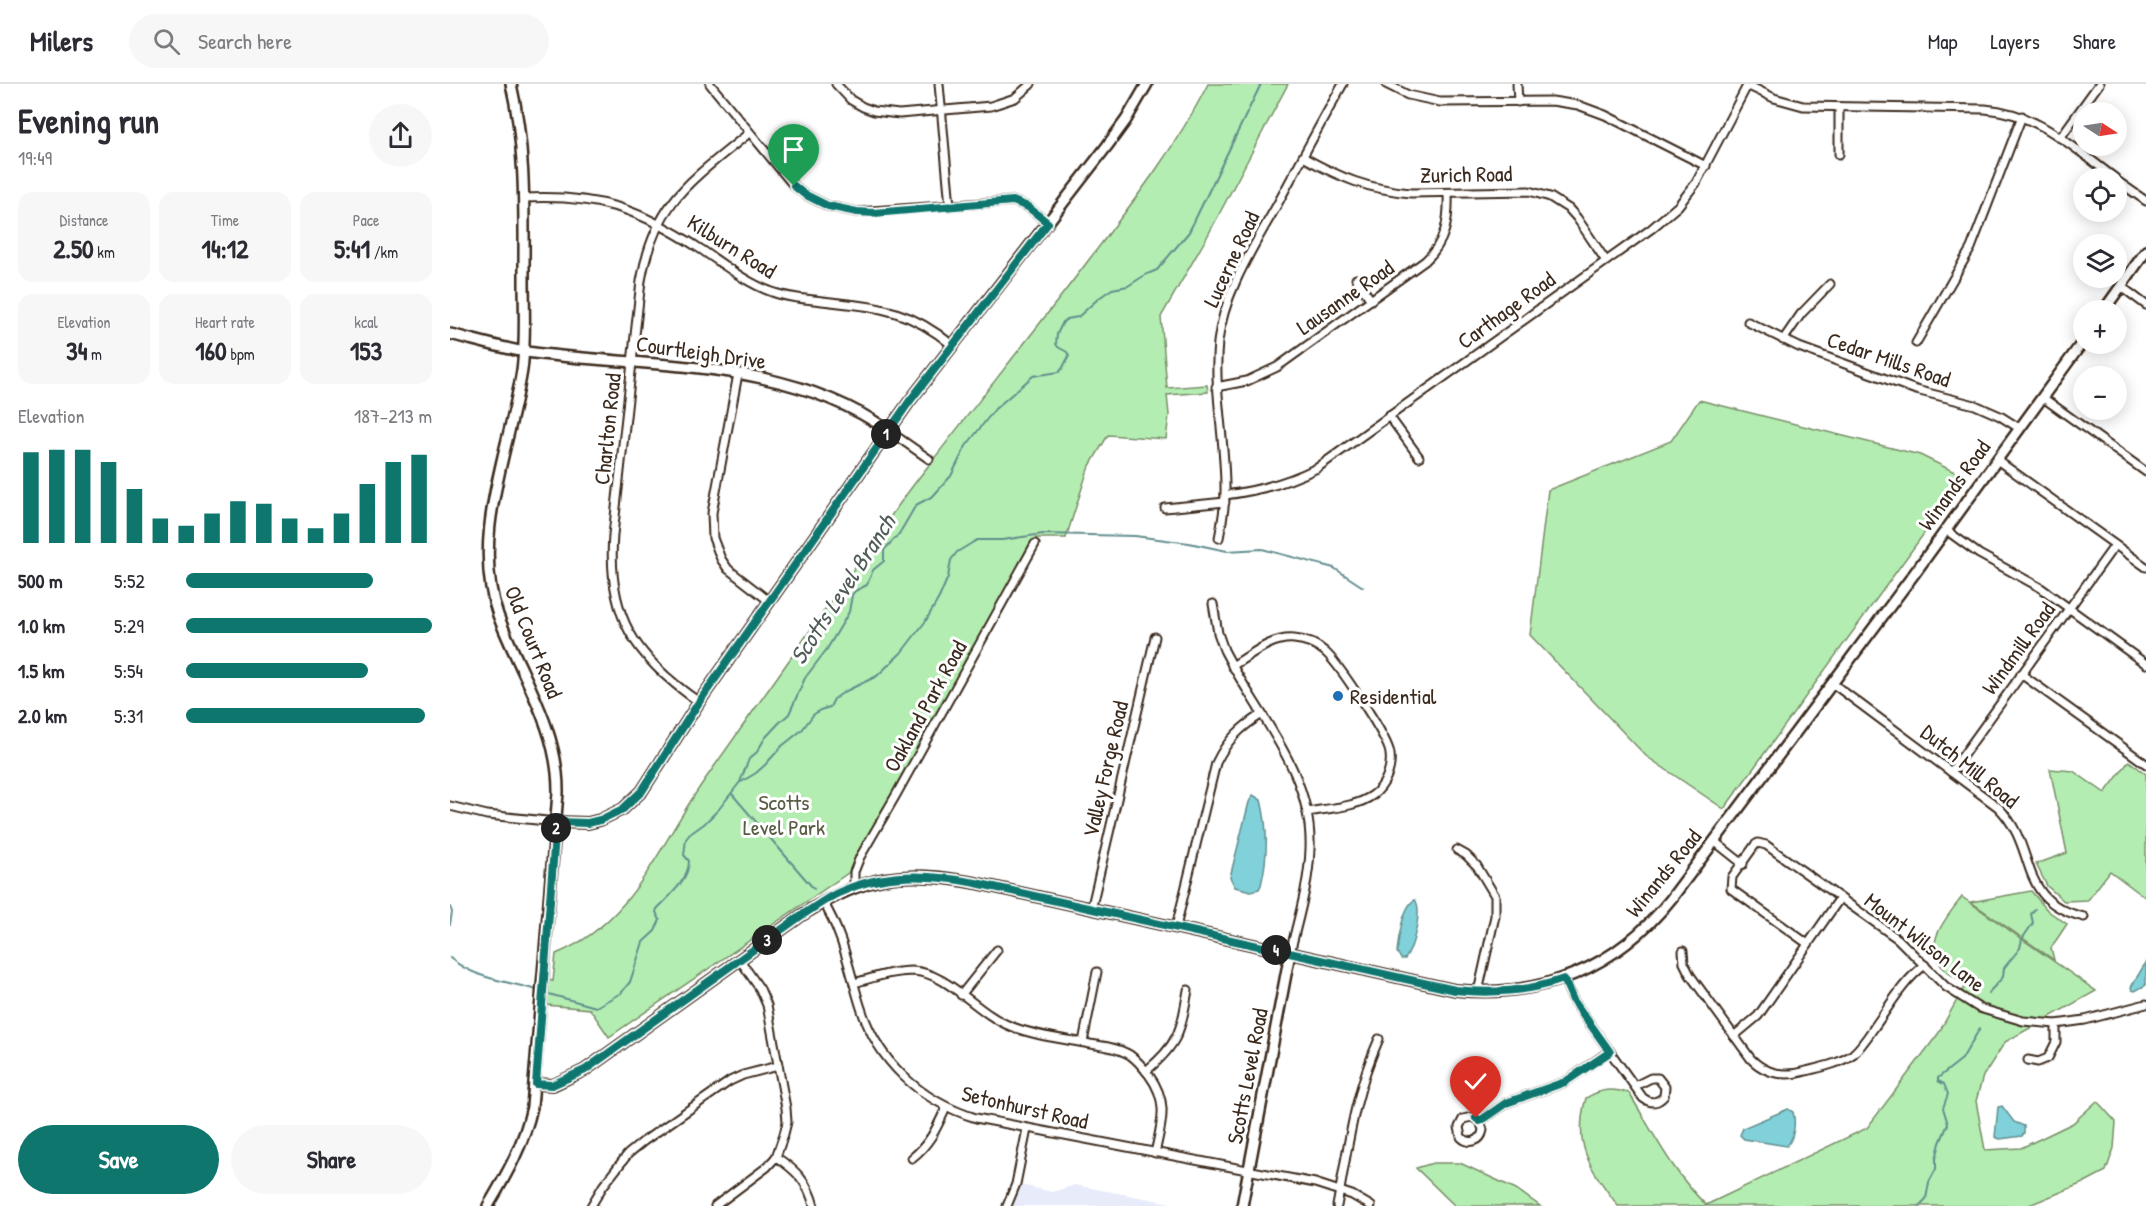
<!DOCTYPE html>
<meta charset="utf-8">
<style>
body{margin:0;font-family:"Patrick Hand",sans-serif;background:#f7f7f7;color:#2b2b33;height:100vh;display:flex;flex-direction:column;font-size:22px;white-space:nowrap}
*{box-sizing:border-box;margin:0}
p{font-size:20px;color:#7c7c81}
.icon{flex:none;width:33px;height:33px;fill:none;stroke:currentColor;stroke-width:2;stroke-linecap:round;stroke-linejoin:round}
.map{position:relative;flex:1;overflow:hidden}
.sheet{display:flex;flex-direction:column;background:#fff;width:450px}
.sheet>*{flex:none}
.needle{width:39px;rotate:102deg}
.fabs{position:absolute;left:1623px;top:18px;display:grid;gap:12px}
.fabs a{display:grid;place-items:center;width:54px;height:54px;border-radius:50%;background:#fff;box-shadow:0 3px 15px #0003;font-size:30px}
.pin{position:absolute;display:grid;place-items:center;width:51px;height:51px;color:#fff;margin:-62px -26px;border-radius:50% 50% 50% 0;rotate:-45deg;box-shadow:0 0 6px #0007}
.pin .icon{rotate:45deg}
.km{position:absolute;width:30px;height:30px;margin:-15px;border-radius:50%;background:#222;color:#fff;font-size:16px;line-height:30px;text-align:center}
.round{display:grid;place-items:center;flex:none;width:63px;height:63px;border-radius:32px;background:#f7f7f7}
.overview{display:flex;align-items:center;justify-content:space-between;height:102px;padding:0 18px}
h1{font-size:33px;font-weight:700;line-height:45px}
.figures{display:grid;grid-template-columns:repeat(3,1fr);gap:9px;height:102px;padding:6px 18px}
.figures div{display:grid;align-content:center;border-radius:15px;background:#f7f7f7;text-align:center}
.figures b{font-size:26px;font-weight:700}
.figures small{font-size:16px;font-weight:400}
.figures p{font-size:16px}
.chart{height:168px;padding:12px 18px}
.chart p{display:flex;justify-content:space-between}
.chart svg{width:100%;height:108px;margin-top:6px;stroke:#0f766e;stroke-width:6}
.action{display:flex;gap:12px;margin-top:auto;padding:12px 18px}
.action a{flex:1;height:69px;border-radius:36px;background:#0f766e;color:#fff;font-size:24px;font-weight:700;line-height:69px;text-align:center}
.action a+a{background:#f7f7f7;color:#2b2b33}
ul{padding:0 18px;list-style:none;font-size:20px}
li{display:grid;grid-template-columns:96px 72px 1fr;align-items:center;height:45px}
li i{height:15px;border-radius:8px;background:#0f766e}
header{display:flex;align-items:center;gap:36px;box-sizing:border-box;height:84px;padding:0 30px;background:#fff;border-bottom:2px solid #e1e1e2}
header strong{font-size:28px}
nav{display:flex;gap:33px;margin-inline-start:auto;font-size:21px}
.search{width:420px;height:54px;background:#f7f7f7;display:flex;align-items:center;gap:15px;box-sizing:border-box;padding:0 21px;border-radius:33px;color:#7c7c81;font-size:22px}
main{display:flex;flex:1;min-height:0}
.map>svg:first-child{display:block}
.built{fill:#e8ebfa}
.green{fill:#b4edb1;stroke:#788c68;stroke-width:1.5}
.water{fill:#80d1d9;stroke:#648e8e;stroke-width:1.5}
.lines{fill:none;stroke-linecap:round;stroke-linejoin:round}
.stream{stroke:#648e8e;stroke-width:2}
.street-casing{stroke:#3b2a1e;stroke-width:11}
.secondary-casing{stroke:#3b2a1e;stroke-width:14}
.street{stroke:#fff;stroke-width:7}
.secondary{stroke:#fff;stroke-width:9}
.route-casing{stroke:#fff;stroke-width:12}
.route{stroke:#0f766e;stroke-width:8}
.poi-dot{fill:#1f6fb2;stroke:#fff;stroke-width:2}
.labels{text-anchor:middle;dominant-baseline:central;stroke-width:6;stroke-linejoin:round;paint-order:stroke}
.street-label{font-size:22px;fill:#3b2a1e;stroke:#fff}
.poi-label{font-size:22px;fill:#3b2a1e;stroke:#fff;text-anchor:start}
.park-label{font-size:22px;fill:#595b43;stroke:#fff}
.water-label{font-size:24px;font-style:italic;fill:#505c56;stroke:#fff}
</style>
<header>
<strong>Milers</strong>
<div class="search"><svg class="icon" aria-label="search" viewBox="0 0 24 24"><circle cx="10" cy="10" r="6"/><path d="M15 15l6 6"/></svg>Search here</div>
<nav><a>Map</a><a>Layers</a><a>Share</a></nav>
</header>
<main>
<section class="sheet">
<div class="overview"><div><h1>Evening run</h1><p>19:49</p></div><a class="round"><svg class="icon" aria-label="share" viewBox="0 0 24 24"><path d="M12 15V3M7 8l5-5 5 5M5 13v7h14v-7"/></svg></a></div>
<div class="figures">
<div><p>Distance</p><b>2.50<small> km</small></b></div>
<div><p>Time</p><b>14:12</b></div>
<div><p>Pace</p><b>5:41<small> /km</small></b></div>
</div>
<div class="figures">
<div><p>Elevation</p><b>34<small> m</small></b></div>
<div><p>Heart rate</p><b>160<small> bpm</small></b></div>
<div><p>kcal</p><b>153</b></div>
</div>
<div class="chart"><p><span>Elevation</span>187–213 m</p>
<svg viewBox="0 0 160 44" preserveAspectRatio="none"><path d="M5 44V7M15 44V6M25 44V6M35 44V11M45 44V22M55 44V34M65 44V37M75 44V32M85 44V27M95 44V28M105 44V34M115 44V38M125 44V32M135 44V20M145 44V11M155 44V8"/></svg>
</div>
<ul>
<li><b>500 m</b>5:52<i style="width:76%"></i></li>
<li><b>1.0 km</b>5:29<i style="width:100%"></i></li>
<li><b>1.5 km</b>5:54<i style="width:74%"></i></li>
<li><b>2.0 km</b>5:31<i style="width:97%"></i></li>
</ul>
<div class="action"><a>Save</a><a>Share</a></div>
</section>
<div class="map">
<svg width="1696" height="1122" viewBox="0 0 1696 1122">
<rect width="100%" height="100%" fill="#fff"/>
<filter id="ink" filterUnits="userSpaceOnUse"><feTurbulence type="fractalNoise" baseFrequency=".0167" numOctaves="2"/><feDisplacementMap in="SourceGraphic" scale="12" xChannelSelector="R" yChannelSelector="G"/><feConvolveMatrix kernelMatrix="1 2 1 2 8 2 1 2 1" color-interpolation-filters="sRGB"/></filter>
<g filter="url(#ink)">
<path class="built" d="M571,1101l31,7 23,-7 111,21h-173z"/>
<g class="green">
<path d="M758,0h80l-81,153 -46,80 6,71 40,-3 1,7 -41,3 2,20 -3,24 -58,-4 -20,34 -22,69h-30l-117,212 -71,123 -239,164 -19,-28 -44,-4 2,-25 5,1 3,-27c79,-33 103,-110 150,-176 46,-66 93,-131 139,-197 28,-39 54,-79 84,-116 54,-70 109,-138 162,-208 43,-56 85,-110 117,-173z"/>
<path d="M1249,316l221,55 45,22 -241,332 -78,-53 -116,-121 18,-145 123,-49z"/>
<path d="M1679,677l17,13v124l-36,-27 -22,29 -24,1 -17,-15 -11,-22 31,-11 -17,-84 23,2 32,22z"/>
<path d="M1581,807l17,20 19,13 -16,24 3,12 -83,-58z"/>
<path d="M1512,813l134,94 -91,51 -22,34 -7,25 9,49 36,-2 52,-25 24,-22 19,21 -2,26 -8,23 -23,12 -56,23h-409c-27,-37 -46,-60 -32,-108 15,-9 25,-10 43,-5 24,39 43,79 77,112l161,-77 71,-94 28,-50c-6,-5 -14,-8 -20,-13 -27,-24 0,-53 16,-74z"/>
<path d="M983,1079h27l56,26 24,17h-85l-39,-38z"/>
</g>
<g class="water">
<path d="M803,711l8,5c7,28 7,57 0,85l-2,4 -8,2 -16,-4 -5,-10 19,-75z"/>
<path d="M965,816c8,9 -2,49 -10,59h-4l-4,-7c1,-12 6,-47 18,-52z"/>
<path d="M1696,878v23l-11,6 -3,-1 -1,-3z"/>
<path d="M1552,1022l12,16 10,4v7l-2,3 -22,3 -5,-2 3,-30z"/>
<path d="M1338,1025l5,3c3,10 1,26 -6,34l-43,-7 -4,-4 3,-7z"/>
</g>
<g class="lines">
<g class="stream">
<path d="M291,698l15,-9 9,-8 17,-19 20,-16 11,-15 7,-5 10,-3 4,-8 10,-7 33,-16 24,-23 24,-31 14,-24 9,-21 3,-17 6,-8 20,-12h25l41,-6 92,2 54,7 38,8 35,-2 72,19 29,19"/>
<path d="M282,710l82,95"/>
<path d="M0,823l2,5 -2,12"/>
<path d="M0,874c26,22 59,23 90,33"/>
<path d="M95,909l51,14 25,-14 9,-11 13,-40 12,-11 5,-11 -4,-8 1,-3c12,-13 32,-29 32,-48l-5,-6 2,-16 4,-5 14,-10 15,-15 21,-27 9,-23 8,-7 8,-14 14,-15 10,-9 16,-36 22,-29 15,-25 7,-12 3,-17 3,-4 12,-6 6,-15 11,-9v-11l15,-16 17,-29 17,-9 18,-20 15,-30 29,-37 38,-33 26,-4 3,-3 7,-13 -2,-4 -9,-5 -2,-3 1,-10 6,-12 4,-3 11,-2 21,-19 13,-9 16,-3 17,-11 12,-5 32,-38 72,-148"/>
<path d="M1539,910l2,-4 12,-13 1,-9 16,-20 2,-9 11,-16 -2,-9 4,-5"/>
<path d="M1469,1122l7,-7 3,-17 7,-13v-10l4,-16 8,-19 -5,-16 5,-14 -4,-10 -6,-3v-3l24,-19 18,-31"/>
</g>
<g class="street-casing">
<g id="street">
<path d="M260,0l84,102 10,8 24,12 29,6 156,-11 15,6 20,16"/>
<path d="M386,0l15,16 12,7 11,4 25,3 92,-8 24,-8 16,-14"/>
<path d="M489,0l11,122"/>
<path d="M936,0l22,11 32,7 112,-1 26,4 27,10 101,51"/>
<path d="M1067,0l1,18"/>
<path d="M1297,1l27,13 29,8 182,3c53,4 89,39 130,69"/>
<path d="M1389,24v46"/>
<path d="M1610,54l39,-54"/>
<path d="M853,73c38,21 64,32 108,36l118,-2 21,6 19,12 8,9 29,43"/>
<path d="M1666,96l30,21"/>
<path d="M73,114c75,-4 117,11 179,52 22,15 45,33 70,42 16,6 33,7 50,9 54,6 86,7 130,44"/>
<path d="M906,195l15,21"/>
<path d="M1672,203l24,18"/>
<path d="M1298,238l51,25 117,43 59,15 25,11 19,12"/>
<path d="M1333,256l18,-26 29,-30"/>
<path d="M1466,259l55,-95 51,-132"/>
<path d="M288,290l-26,139 1,25 8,21 7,10 41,32"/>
<path d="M766,303l31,-6 30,-14 148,-106c21,-19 24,-41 23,-68"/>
<path d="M1592,313l104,75"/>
<path d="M939,332l30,41"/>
<path d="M439,347l40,28"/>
<path d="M1547,376l149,107"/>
<path d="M775,411c33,-4 62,-12 92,-27l334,-239 27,-23 18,-23 52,-99"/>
<path d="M715,424l60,-6"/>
<path d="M1496,446l33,24 62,34 105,76"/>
<path d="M769,454c3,-15 6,-30 6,-45 1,-51 -12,-100 -7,-151 6,-50 35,-94 59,-137 22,-41 43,-81 66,-121"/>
<path d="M763,520l5,29 6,17c33,65 89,122 86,199 -1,35 -12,70 -20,104"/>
<path d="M782,582c19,-11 39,-29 62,-27 11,1 22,5 30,12 13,10 65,88 66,103 2,15 -5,32 -17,41 -18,13 -45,13 -66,17"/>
<path d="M1571,590l125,90"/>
<path d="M1382,599l166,124c42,42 16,93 86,110"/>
<path d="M249,618c-65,-45 -92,-87 -86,-167l28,-254c14,-80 50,-100 108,-148"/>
<path d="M1501,688l164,-227"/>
<path d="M0,722l37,9 70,7"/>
<path d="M1264,757l29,23"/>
<path d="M1007,766l9,5 11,11 18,30v20l-17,76"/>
<path d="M404,803v-15l6,-15 36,-62 139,-251"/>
<path d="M373,818c20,32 26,67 37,103 17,56 60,96 116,113l339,65 37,12 19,11"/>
<path d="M641,826l64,-273"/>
<path d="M726,843l40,-164c11,-23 25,-36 46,-49"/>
<path d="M1358,860l-77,-55 1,-12 23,-32 3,-2 8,2 132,94 48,48 33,21 44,13 33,3 29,-4 61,-16"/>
<path d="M1233,867l1,12 6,12 61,84c16,16 34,18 55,12 16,-4 33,-7 47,-17 8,-7 14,-16 20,-25 16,-22 30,-48 52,-64"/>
<path d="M1114,895l9,21 70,98c8,6 15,5 21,-2l1,-9 -7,-9h-7l-16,8"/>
<path d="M404,899c19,-5 38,-12 58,-12 36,1 64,42 98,55 25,10 54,13 80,18 14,2 28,4 40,11 7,5 13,12 19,20 20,27 13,47 6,78"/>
<path d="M511,911l36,-45"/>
<path d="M1284,952l24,-20 82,-118"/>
<path d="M633,958l14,-70"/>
<path d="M1578,976l10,2 10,-4 8,-16v-18"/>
<path d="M696,987c33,-27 35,-41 42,-81"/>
<path d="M1030,1037l3,9c-2,12 -14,15 -22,7l-2,-10 4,-8 9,-2 8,4 26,-18 59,-21 45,-31"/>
<path d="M326,1073c20,13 32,25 38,49"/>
<path d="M462,1074c18,-14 25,-31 34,-50"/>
<path d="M141,1122l12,-20 25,-32 16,-13 86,-60 13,-6 35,-9"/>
<path d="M265,1122l52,-39 9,-10 8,-23 3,-12 -1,-14 -19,-103 -7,-16 -20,-29"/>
<path d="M557,1122l9,-22 11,-55"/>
<path d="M887,1122c11,-58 17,-112 42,-167"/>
</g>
</g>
<g class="secondary-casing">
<g id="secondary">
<path d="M1654,226l42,-59"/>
<path d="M0,250c25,6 51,14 76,18 122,17 257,4 363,79"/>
<path d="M107,738l31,1 12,-3 23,-11 19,-18 57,-89 210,-300 198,-256 19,-26 21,-36"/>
<path d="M86,1000l17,1 32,-15 217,-155c64,-40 100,-46 174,-32l479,107c87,9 161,-22 216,-91l243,-325 170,-234"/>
<path d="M38,1122c19,-32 36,-62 44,-99l26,-314c1,-65 -38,-119 -60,-178 -28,-79 12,-166 24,-245 4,-30 2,-61 2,-91 0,-64 2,-132 -13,-195"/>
<path d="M792,1122l48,-253"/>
</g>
</g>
<use href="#street" class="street"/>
<use href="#secondary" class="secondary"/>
</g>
</g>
<g class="lines" filter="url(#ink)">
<g class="route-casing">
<path id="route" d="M344,102l10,8 24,12 29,6 17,1 139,-12 15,6 20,16 -139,179 -210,300 -57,89 -19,18 -23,11 -12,3 -32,-1 -20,262 16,1 33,-15 217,-155c12,-7 23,-16 36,-22 45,-21 90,-19 138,-10l479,107c37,4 74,1 109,-11l9,21 37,52 -45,30 -59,21 -26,18 -4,-3"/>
</g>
<use href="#route" class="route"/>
</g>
<circle class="poi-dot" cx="888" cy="612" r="6"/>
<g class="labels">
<g class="street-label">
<text transform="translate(1016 90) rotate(-1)">Zurich Road</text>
<text transform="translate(282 162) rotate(32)">Kilburn Road</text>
<text transform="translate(781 175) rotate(-65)">Lucerne Road</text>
<text transform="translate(895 213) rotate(-35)">Lausanne Road</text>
<text transform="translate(1056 226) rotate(-36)">Carthage Road</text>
<text transform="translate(251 268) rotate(8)">Courtleigh Drive</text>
<text transform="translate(1439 275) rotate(19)">Cedar Mills Road</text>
<text transform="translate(157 345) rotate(-84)">Charlton Road</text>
<text transform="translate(1504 401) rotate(-54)">Winands Road</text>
<text transform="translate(84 558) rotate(68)">Old Court Road</text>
<text transform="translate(1568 564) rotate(-54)">Windmill Road</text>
<text transform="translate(475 622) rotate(-61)">Oakland Park Road</text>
<text transform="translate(1520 682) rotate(39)">Dutch Mill Road</text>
<text transform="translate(655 685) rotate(-77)">Valley Forge Road</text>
<text transform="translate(1213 789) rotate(-51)">Winands Road</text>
<text transform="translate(1475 858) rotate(38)">Mount Wilson Lane</text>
<text transform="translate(797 992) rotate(-79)">Scotts Level Road</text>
<text transform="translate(575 1023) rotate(13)">Setonhurst Road</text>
</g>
<g class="poi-label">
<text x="900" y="612">Residential</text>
</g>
<g class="park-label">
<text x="334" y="718">Scotts<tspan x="334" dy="25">Level Park</tspan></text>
</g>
<g class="water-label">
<text transform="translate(392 505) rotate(-57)">Scotts Level Branch</text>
</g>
</g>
</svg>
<div class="fabs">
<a><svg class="needle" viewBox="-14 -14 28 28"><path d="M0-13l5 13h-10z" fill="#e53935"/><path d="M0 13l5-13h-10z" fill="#7c7c81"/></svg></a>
<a><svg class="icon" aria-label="locate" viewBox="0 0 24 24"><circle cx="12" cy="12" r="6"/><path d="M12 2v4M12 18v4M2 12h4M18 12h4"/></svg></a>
<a><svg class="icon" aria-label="layers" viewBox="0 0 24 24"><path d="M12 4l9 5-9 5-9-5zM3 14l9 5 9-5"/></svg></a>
<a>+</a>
<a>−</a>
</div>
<div class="pin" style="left:344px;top:102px;background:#1e9e55"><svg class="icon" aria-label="arrive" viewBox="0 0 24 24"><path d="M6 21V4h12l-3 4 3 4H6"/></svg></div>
<div class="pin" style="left:1026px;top:1034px;background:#d93025"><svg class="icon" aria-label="check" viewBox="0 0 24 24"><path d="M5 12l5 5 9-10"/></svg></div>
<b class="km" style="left:436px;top:350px">1</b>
<b class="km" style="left:106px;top:744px">2</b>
<b class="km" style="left:317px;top:856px">3</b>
<b class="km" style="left:826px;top:866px">4</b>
</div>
</main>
